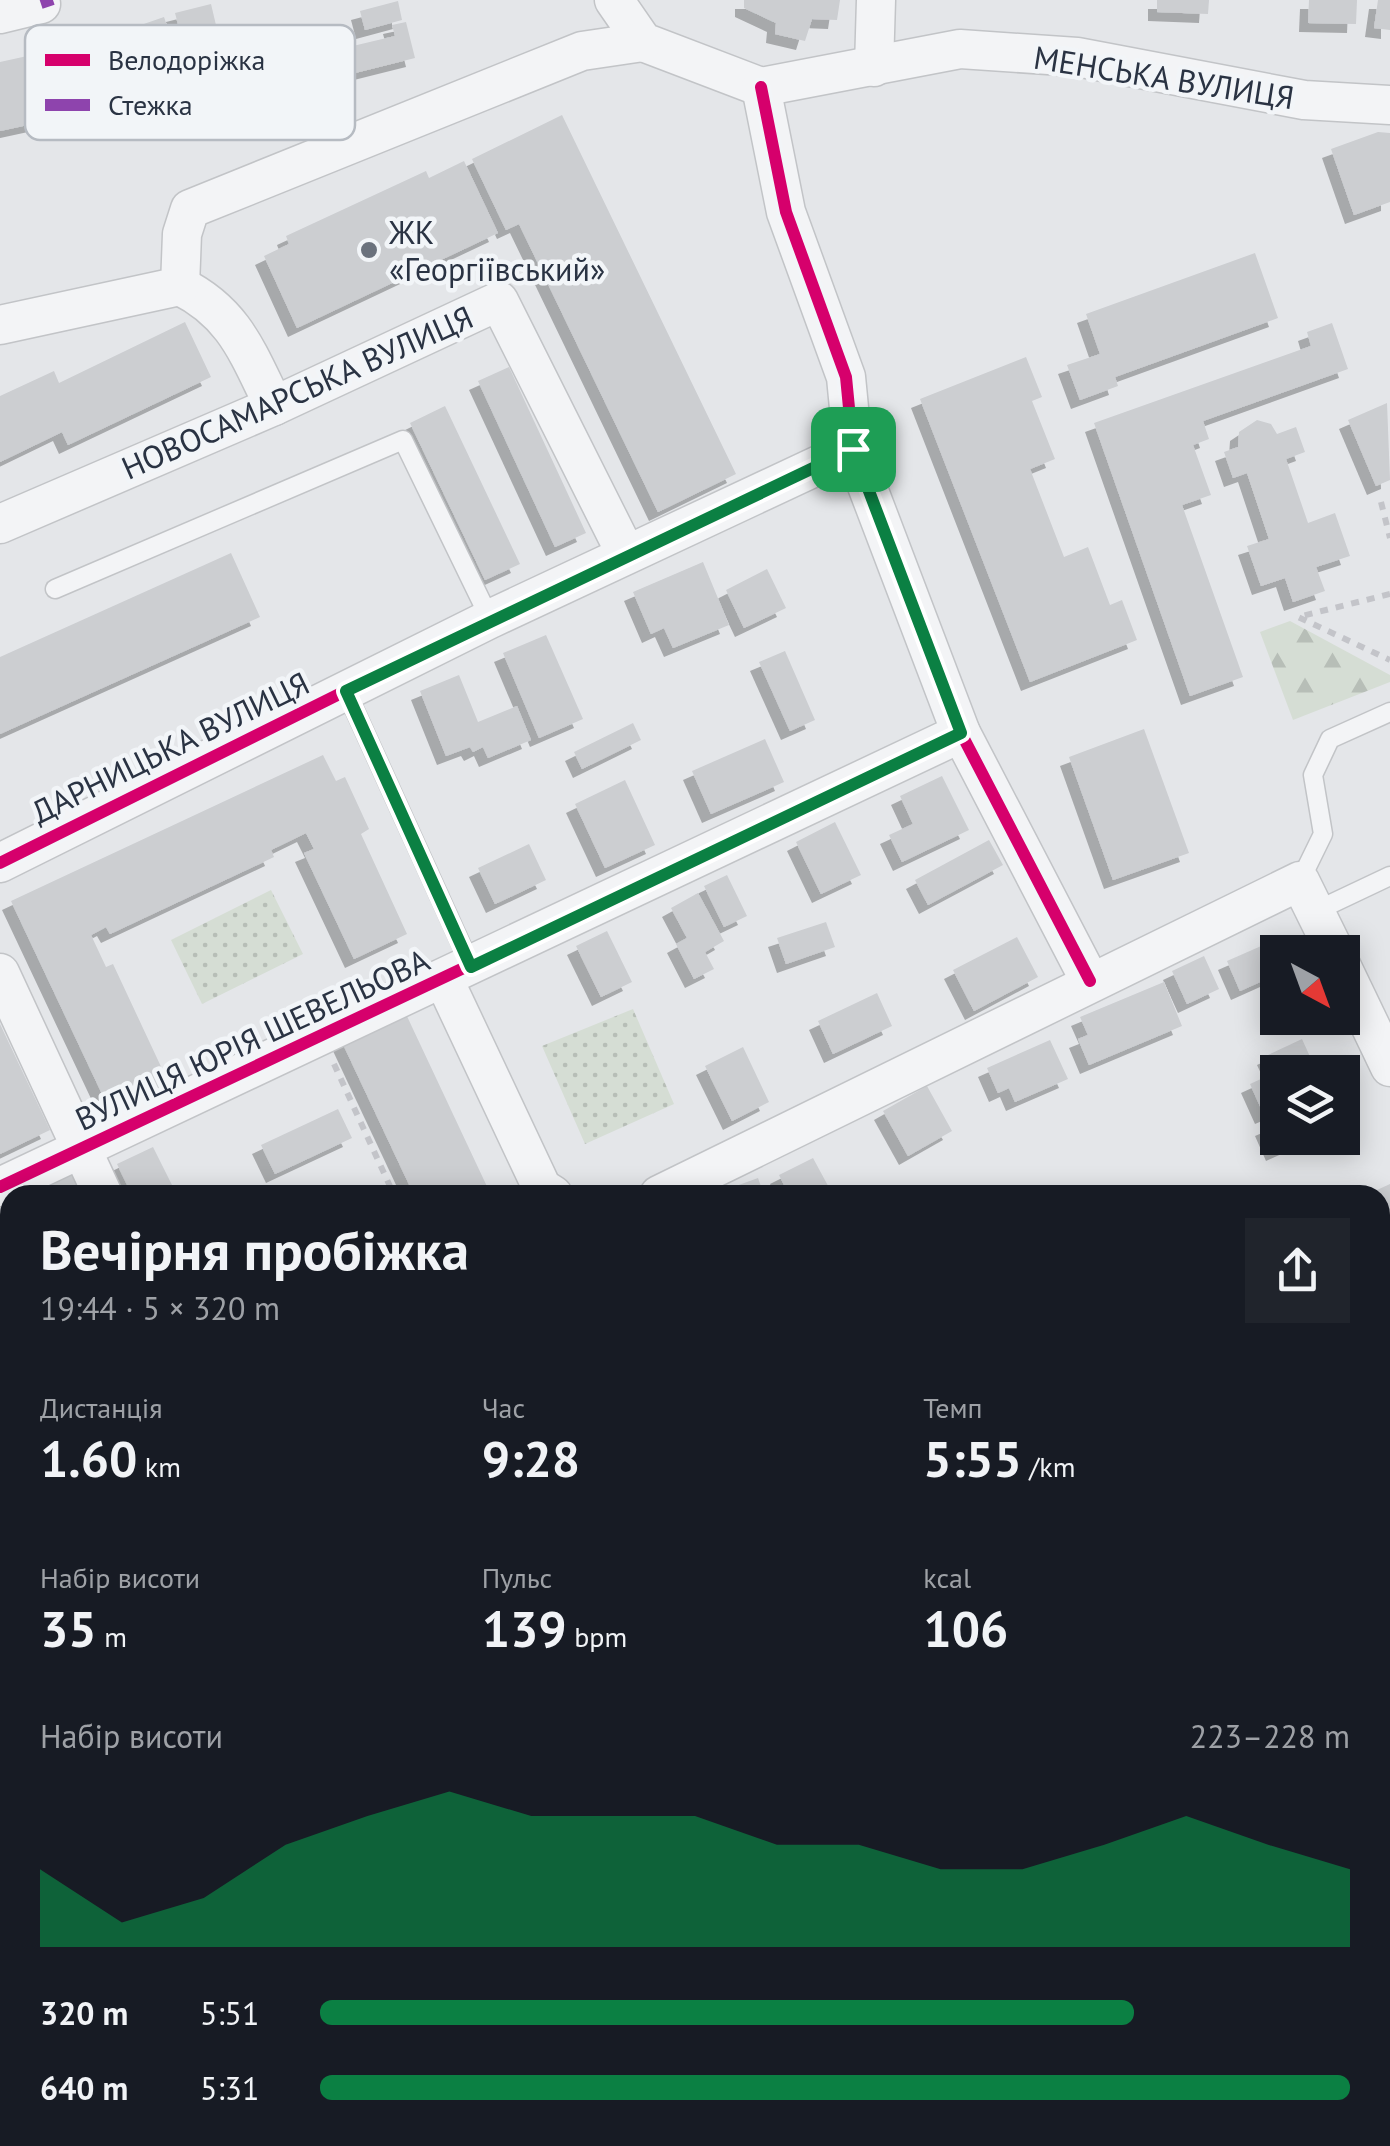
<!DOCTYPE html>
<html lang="uk">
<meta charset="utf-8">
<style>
body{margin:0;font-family:"PT Sans",sans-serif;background:#20242c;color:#f1f3f6;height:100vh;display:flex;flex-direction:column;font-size:38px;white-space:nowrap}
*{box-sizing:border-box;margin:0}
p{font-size:32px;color:#9ea1a6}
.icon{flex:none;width:55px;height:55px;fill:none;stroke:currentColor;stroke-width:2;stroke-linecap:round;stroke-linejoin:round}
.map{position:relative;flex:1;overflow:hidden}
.side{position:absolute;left:0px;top:1185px;width:1390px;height:962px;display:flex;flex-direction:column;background:#171b24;border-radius:30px 30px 0 0;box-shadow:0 5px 25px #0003}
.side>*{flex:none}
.needle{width:65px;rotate:139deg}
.buttons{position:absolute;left:1260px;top:935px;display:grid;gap:20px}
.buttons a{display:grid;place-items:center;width:100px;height:100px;border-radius:0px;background:#171b24;box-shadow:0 5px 25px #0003;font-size:50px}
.pin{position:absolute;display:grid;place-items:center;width:85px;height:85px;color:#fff;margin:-42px;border-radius:20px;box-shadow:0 5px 15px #0006}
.round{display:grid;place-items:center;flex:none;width:105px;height:105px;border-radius:0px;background:#20242c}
.summary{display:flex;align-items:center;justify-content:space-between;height:170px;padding:0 40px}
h1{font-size:55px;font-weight:700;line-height:75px}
.figures{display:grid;grid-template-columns:repeat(3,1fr);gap:15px;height:170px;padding:10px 40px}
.figures div{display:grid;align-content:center}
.figures b{font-size:50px;font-weight:700}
.figures small{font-size:28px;font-weight:400}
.figures p{font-size:28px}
.chart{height:280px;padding:20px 40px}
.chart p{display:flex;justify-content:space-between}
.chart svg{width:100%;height:180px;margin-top:10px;fill:#0b8043;opacity:.7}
ul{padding:0 40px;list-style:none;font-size:32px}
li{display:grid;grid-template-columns:160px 120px 1fr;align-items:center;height:75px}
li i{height:25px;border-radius:12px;background:#0b8043}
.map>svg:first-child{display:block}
.forest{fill:url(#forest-firs)}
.park{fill:url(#park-dots)}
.building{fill:#ccced1;filter:url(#shadow)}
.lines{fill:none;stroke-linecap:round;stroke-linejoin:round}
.service-casing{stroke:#c2c4c7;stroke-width:21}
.minor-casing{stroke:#c2c4c7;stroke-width:41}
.path{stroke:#c3c4c9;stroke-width:6;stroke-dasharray:8 8;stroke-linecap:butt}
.service{stroke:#f3f4f6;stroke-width:18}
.minor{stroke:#f3f4f6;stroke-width:38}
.quiet{stroke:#8e44ad;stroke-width:10;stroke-dasharray:20 10;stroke-linecap:butt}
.cycleway-casing{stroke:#f2f5f8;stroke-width:19}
.cycleway{stroke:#d6006c;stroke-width:12}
.route-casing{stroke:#fff;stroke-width:20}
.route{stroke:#0b8043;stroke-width:12}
.poi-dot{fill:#6b727d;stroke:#f2f5f8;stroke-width:4}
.labels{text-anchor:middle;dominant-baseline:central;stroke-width:9;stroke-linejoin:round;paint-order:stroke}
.street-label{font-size:32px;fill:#2a3343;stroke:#f2f5f8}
.poi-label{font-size:32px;fill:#2a3343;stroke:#f2f5f8;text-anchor:start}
.key{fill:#f2f5f8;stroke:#b6bbc2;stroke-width:2.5}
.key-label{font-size:28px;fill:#2a3343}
</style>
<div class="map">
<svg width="1390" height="2146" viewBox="0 0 1390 2146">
<defs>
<pattern id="forest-firs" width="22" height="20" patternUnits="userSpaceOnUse" patternTransform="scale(2.5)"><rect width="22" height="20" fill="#d5ddd4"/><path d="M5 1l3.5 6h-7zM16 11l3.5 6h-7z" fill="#b7beb7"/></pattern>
<pattern id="park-dots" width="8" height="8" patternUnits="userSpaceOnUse" patternTransform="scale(2.5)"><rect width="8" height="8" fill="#d5ddd4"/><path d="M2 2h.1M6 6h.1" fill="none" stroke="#b7beb7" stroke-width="1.8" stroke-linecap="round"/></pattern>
<filter id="shadow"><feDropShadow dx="-9" dy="9" stdDeviation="0" flood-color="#0004"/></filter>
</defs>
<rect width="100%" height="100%" fill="#e4e6e9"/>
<path class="forest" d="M1290,621l100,54v7l-97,38 -33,-88z"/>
<g class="park">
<path d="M271,890l32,64 -101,50 -31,-64z"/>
<path d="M633,1009l41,95 -89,40 -43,-98z"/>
</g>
<g class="building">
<path d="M744,0h96l-3,20 -25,-1 -7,22 -30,-7 1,-11 -32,-15z"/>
<path d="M1157,0h52l-1,14 -51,-2z"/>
<path d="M1309,0h48l-1,24 -48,-1z"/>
<path d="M1378,0h12v30l-16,-2z"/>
<path d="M398,1l4,19 -37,10 -5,-19z"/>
<path d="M211,4l9,38 -35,9 -10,-38z"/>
<path d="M164,17l17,50 -58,20 -10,-27 -19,6 -8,-22z"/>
<path d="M406,22l9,36 -72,18 -7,-26 59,-14 -3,-11z"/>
<path d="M50,51l10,49 -26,6 3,17 -37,8v-69z"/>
<path d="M562,115l174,359 -78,38 -139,-288 -13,6 -34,-71z"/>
<path d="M1378,132l12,1v69l-36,13 -23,-66z"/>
<path d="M464,161l34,72 -201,95 -33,-72 25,-12 -3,-8 140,-65 3,7z"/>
<path d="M1255,253l23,65 -163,59 3,9 -38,14 -13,-35 33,-11 -14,-40z"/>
<path d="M185,322l26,55 -143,68 -6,-13 -62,30v-66l54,-25 5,12z"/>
<path d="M1332,323l16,46 -145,52 6,18 -16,6 18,50 -29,10 61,172 -53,19 -96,-273 217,-77 -4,-14z"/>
<path d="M1026,357l16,40 -10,4 23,58 -25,10 34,88 24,-10 22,58 12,-5 15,40 -107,42 -110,-283z"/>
<path d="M509,367l77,166 -31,14 -77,-166z"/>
<path d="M1387,403l3,77 -14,6 -28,-66z"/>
<path d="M445,406l75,158 -35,16 -75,-157z"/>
<path d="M1257,420l14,4 6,10 19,-7 9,25 -19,7 22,64 27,-10 15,43 -34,11 9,24 -32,11 -8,-24 -24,8 -14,-40 22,-7 -22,-66 -14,5 -9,-26 14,-5 1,-15z"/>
<path d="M231,553l29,64 -260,117v-77z"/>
<path d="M703,562l26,63 -56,23 -9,-20 -13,6 -18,-42z"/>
<path d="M767,569l19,39 -42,20 -18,-38z"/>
<path d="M546,635l37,84 -44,19 -36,-85z"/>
<path d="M785,651l30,69 -25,11 -31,-69z"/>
<path d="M459,675l19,47 39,-16 14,34 -43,18 -5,-11 -10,5 -3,-5 -24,9 -26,-65z"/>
<path d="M633,723l8,17 -59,29 -8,-17z"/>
<path d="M1144,729l45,124 -76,27 -44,-123z"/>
<path d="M765,739l19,43 -73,32 -19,-43z"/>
<path d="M323,755l13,26 9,-4 24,52 -8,5 46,100 -53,25 -50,-106 10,-4 -8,-16 -35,17 3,7 -164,77 -4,-7 -15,8 15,32 7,-3 58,124 -59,27 -101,-214z"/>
<path d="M942,776l27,54 -67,32 -13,-27 24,-11 -13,-28z"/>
<path d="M625,780l30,65 -50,23 -30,-64z"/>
<path d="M835,822l26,53 -40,19 -25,-52z"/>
<path d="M989,840l14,25 -75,40 -13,-25z"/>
<path d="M529,844l17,36 -51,24 -17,-36z"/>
<path d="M727,875l20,41 -23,11 -20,-41z"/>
<path d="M698,893l26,48 -19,11 9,17 -20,10 -18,-35 11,-6 -16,-30z"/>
<path d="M826,922l9,25 -49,17 -9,-26z"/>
<path d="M607,931l25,51 -31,15 -25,-51z"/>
<path d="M1017,937l21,40 -64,34 -21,-41z"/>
<path d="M1268,943l10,31 -38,17 -13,-30z"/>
<path d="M1204,956l15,33 -32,15 -15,-33z"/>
<path d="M1164,982l18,44 -93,39 -11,-26 10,-4 -8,-18z"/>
<path d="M877,993l15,33 -59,28 -15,-33z"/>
<path d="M405,1012l86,183h-77l-72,-153z"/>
<path d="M0,1024l50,106 -50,24z"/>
<path d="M1302,1039l15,33h-39v37l-14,6 -14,-31 24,-11 -8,-17z"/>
<path d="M1050,1040l18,39 -53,23 -6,-14 -11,5 -11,-25z"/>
<path d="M743,1047l26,55 -37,19 -27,-55z"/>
<path d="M927,1086l25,45 -44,25 -25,-45z"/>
<path d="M338,1109l14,29 -77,36 -14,-29z"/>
<path d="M1278,1121v17h28l-31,14 -11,-25z"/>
<path d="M153,1147l24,48h-45l-15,-31z"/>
<path d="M813,1158l20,37h-44l-10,-20z"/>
<path d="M77,1168l12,27h-73z"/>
<path d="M758,1178l6,17h-37l-2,-5z"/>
<path d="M1390,1184v71l-10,5v-65h-14z"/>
<path d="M10,1198v47l-10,-22v-21z"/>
<path d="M10,1274v59l-10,-20v-34z"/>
<path d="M1390,1319v67l-5,3 -5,-9v-55z"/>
<path d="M10,1376v55l-10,5v-55z"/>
<path d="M1390,1535v33l-10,7v-33z"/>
<path d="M10,1552v41l-10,4v-40z"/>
<path d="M10,1706v84l-10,5v-84z"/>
<path d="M297,2138h111l-18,8h-97l7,-3z"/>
</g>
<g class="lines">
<g class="service-casing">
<g id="service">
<path d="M55,589l348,-149 87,179"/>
<path d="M346,691l125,275"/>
<path d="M1300,881l23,-47 -10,-59 17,-36 60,-27"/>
<path d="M1316,911l74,-35"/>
<path d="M0,1628l10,-4"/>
<path d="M0,1853l10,-5"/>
<path d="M159,2146l17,-8"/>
</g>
</g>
<g class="minor-casing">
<g id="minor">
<path d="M614,0l29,42 118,45"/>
<path d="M0,14l41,-10"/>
<path d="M874,67l2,-67"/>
<path d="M761,87l25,125 60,165 7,72 108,284 129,248"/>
<path d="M761,87l199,-38 117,8 227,43 86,5"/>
<path d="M180,286c55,27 68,68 94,120"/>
<path d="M0,325l180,-39 2,-52 8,-25 392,-158 61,-9"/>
<path d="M0,524l274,-118 225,-105 127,253"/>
<path d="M0,863l490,-244 363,-170"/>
<path d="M1342,967l48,100"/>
<path d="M0,973l103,222"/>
<path d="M444,980l98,208 11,7"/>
<path d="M0,1187l961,-454"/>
<path d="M659,1195l641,-314 35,71"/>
<path d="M1380,1299l10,-5"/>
<path d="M0,1509l10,-7"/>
<path d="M1380,1777l10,-4"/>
<path d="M576,2146l18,-8"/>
</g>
</g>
<g class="path">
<path d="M1381,502l9,36"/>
<path d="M1390,594l-92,23 92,43"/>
<path d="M334,1064l60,131"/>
</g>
<use href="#service" class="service"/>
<use href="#minor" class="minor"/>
<path class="quiet" d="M41,4l12,-4"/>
<g class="cycleway-casing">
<g id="cycleway">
<path d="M761,87l25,125 60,165 7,72 108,284 129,248"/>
<path d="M0,863l490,-244 363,-170"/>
<path d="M0,1187l961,-454"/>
</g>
</g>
<use href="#cycleway" class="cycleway"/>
</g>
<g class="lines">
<g class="route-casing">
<path id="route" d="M853,449l108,284 -490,234 -125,-276z"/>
</g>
<use href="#route" class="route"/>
</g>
<circle class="poi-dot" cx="369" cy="250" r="10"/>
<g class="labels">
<g class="street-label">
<text transform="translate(1164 77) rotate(9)">МЕНСЬКА ВУЛИЦЯ</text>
<text transform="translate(297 392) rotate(-24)">НОВОСАМАРСЬКА ВУЛИЦЯ</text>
<text transform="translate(170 747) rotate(-26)">ДАРНИЦЬКА ВУЛИЦЯ</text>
<text transform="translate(252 1039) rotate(-25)">ВУЛИЦЯ ЮРІЯ ШЕВЕЛЬОВА</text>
</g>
<g class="poi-label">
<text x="389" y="232">ЖК<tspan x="389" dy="37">«Георгіївський»</tspan></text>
</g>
</g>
<rect x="25" y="25" width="330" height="115" rx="15" class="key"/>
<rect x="45" y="54" width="45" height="12" fill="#d6006c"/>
<rect x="45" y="99" width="45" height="12" fill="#8e44ad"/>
<g class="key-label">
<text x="108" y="70">Велодоріжка</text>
<text x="108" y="115">Стежка</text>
</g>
</svg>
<div class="buttons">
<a><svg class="needle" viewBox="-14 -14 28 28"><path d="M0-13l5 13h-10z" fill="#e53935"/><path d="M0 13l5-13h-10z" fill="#9ea1a6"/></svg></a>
<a><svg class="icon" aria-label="layers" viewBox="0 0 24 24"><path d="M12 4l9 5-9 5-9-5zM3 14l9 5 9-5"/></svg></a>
</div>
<div class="pin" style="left:853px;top:449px;background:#1e9e55"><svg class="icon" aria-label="arrive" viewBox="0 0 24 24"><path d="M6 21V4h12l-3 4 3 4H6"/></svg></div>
<section class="side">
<div class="summary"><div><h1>Вечірня пробіжка</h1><p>19:44 · 5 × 320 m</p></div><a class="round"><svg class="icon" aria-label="share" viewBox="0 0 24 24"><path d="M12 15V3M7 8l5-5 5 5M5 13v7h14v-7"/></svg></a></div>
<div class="figures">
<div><p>Дистанція</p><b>1.60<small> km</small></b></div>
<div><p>Час</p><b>9:28</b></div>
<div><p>Темп</p><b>5:55<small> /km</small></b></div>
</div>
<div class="figures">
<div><p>Набір висоти</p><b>35<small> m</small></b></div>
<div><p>Пульс</p><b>139<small> bpm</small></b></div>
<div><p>kcal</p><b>106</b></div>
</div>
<div class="chart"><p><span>Набір висоти</span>223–228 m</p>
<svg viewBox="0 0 160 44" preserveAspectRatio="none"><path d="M0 44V25L10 38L20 32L30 19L40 12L50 6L60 12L70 12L80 12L90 19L100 19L110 25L120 25L130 19L140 12L150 19L160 25V44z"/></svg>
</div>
<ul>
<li><b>320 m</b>5:51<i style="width:79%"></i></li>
<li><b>640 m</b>5:31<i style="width:100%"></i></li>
</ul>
</section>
</div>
